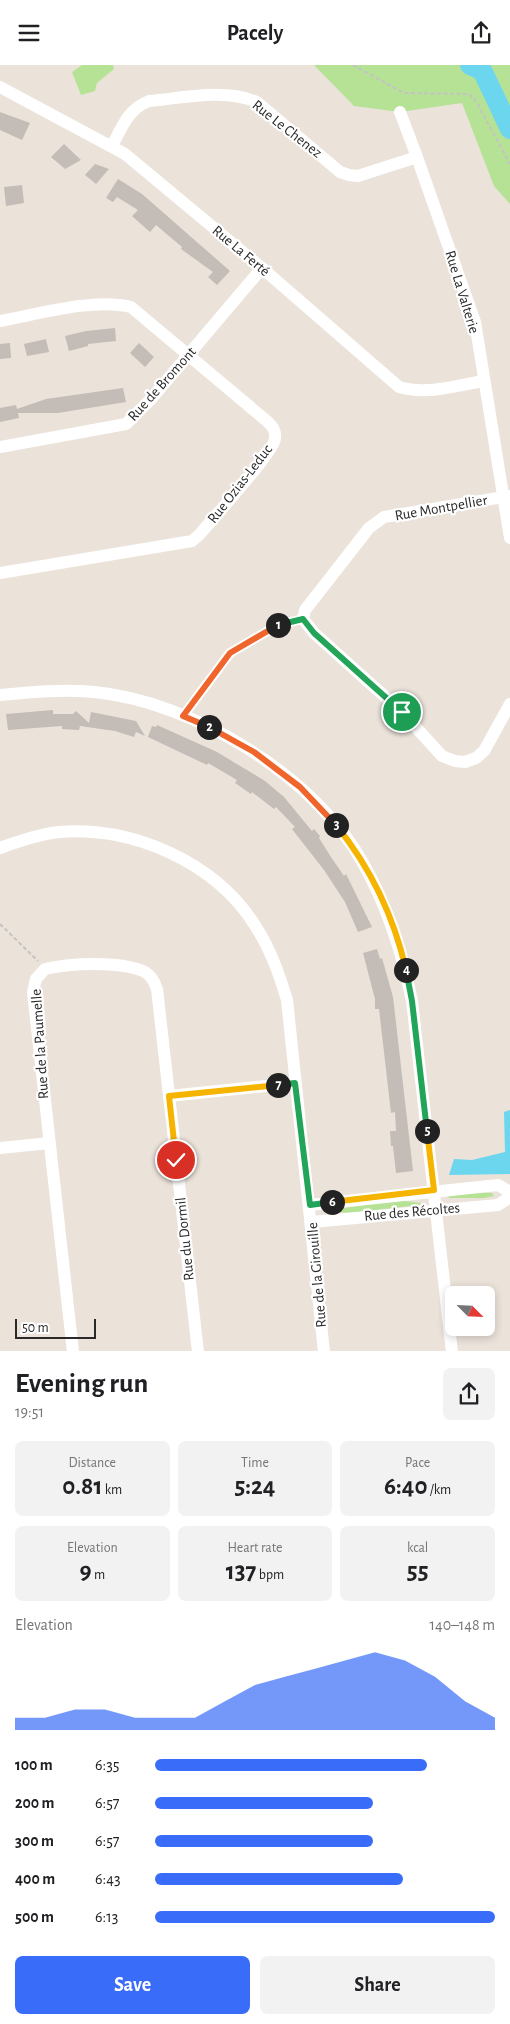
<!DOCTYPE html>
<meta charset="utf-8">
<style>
body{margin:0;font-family:"Alegreya Sans",sans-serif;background:#f2f2f2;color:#202124;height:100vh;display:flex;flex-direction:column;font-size:19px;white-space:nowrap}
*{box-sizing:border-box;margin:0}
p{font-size:16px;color:#757577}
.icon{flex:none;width:28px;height:28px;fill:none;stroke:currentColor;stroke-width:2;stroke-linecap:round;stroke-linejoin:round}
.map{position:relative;height:1286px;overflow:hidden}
.details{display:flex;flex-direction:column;background:#fff;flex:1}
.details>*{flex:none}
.needle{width:32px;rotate:114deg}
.tools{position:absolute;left:445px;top:1221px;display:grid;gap:10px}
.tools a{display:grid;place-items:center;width:50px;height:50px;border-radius:8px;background:#fff;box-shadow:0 2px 8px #0003;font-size:25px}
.scale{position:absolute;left:15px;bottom:12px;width:81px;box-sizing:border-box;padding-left:5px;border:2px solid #292929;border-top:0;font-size:14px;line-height:18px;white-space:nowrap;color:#292929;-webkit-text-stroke:4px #fff;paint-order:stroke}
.pin{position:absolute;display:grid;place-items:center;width:42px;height:42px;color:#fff;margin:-21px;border:2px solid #fff;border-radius:50%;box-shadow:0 1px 5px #0007}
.km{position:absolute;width:25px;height:25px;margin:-12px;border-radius:50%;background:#222;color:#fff;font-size:14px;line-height:25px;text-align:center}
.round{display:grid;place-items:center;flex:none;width:52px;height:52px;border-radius:8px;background:#f2f2f2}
.headline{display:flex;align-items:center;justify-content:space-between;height:85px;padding:0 15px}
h1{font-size:28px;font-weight:700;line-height:38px}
.stats{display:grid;grid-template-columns:repeat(3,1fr);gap:8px;height:85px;padding:5px 15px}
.stats div{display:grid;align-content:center;border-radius:8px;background:#f2f2f2;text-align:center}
.stats b{font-size:25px;font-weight:700}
.stats small{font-size:14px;font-weight:400}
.stats p{font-size:14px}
.chart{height:140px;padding:10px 15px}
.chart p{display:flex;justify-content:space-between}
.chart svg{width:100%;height:90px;margin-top:5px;fill:#396df9;opacity:.7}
.primary-button{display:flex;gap:10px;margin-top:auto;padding:10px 15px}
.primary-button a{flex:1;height:58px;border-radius:8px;background:#396df9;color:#fff;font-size:20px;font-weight:700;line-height:58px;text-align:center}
.primary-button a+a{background:#f2f2f2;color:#202124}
ul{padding:0 15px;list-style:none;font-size:16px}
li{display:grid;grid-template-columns:80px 60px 1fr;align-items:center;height:38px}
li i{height:12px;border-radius:6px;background:#396df9}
header{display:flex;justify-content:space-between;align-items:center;height:65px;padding:0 15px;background:#fff;font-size:22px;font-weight:700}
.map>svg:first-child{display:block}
.green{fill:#b6e296}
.water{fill:#6cd6ee}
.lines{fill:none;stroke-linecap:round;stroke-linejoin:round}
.river{stroke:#6cd6ee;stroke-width:20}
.building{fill:#c3bcb7}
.path{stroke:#c3c3c3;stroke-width:2;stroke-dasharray:4 2.5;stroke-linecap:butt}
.minor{stroke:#fff;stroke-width:12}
.split-1-casing{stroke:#fff;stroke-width:10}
.split-2-casing{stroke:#fff;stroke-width:10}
.split-3-casing{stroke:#fff;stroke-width:10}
.split-4-casing{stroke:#fff;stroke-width:10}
.split-5-casing{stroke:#fff;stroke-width:10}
.split-6-casing{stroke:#fff;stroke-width:10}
.split-7-casing{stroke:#fff;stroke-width:10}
.split-8-casing{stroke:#fff;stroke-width:10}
.split-1{stroke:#22a559;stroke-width:6}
.split-2{stroke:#f0652b;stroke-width:6}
.split-3{stroke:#f0652b;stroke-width:6}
.split-4{stroke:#f5b400;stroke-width:6}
.split-5{stroke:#22a559;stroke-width:6}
.split-6{stroke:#f5b400;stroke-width:6}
.split-7{stroke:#22a559;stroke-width:6}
.split-8{stroke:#f5b400;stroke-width:6}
.labels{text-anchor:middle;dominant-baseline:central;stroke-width:4.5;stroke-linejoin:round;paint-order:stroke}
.street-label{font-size:15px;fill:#292929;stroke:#fff}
</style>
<header><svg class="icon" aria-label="menu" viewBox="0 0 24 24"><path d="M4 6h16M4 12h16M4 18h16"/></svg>Pacely<svg class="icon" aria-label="share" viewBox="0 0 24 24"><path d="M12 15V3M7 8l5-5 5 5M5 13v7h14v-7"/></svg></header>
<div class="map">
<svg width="510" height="1287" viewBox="0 0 510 1287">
<rect width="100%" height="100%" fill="#ebe2da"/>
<g class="green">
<path d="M82,0h31l1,4 -17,14 -2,8 -14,4 -9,-23z"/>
<path d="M314,0h196v139l-16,-18 -32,-83 -62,9 -46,-6z"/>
<path d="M469,1127l23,1 2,3 -10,2h-35l-1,-3z"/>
<path d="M397,1135l24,3 -2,2 -69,8 -25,-2z"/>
</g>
<path class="water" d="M510,1045v64l-61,1 5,-16 18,1 33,-8 -1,-40z"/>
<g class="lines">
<path class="river" d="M470,0l12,5 28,59"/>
</g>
<g class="building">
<path d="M0,47l30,11 -8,17 -22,-10z"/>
<path d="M64,79l17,16 -16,9 -14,-12z"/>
<path d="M95,99l14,5 -13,15 -11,-9z"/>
<path d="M118,114l24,15 88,77 -13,14 -9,-8 5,-5 -32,-23 1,-2 -26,-22 -6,7 -18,-16 6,-6 -21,-13 -4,5 -7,-4z"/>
<path d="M22,120l2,18 -18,3 -2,-19z"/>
<path d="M115,263l1,13 -28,3v2l-19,5 -4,-15 21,-5z"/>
<path d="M46,274l3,13 -22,4 -3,-12z"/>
<path d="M10,278l1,15 -11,1v-15z"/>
<path d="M139,278l15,14 -9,10 -15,-14z"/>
<path d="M123,323l3,14 -68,11h-40l1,5 -19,4v-14l16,-3 1,4 29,-10z"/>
<path d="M53,645v4h20l3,-3 13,12 2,-11 45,9 9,15 -9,-4 -2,5 -19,-6 -35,-5 -1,4 -17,-1v-3l-54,4 -2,-16z"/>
<path d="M157,660l60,27 48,29 19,16 28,34 2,-2 6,7 -1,2 12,19 13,19 2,-2 26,53 -14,5 -13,-30 -21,-32 -32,-41 3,-2 -19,-20 -2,2 -22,-17 -1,2 -16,-11 2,-3 -29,-17 -1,2 -59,-28 4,-11 4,1z"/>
<path d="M377,884l3,10 2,-1 11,39 20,174 -17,2 -3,-27h-2l-1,-15h6l-1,-19 -4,1 -12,-104h-4v-10l-12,-46z"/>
</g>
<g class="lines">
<g class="path">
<path d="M353,0l51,28 65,1 7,7 34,63"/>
<path d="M191,641l39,-53 53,-31 8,-1"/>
<path d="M0,859l38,37"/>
</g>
<g class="minor">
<path d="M0,22l125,67 137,114 137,119c28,8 56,-1 84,-6"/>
<path d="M400,47l17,45 58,165 35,216"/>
<path d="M112,81c10,-19 16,-37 37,-45 35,-3 75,-13 108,1l83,70 9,3 9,1 59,-19"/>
<path d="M0,256c39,-7 92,-23 131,-14l137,115c5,5 8,9 7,17 -2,14 -62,79 -75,95l-8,7 -192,32"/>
<path d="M0,382l126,-23 25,-25 111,-131"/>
<path d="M510,431l-126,21 -15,11 -64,82 -2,9 11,14 88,79 40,44 13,5 10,1 11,-4 8,-7 26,-47"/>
<path d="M0,630c31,-3 63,-6 94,-3 98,9 221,84 269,171 25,44 39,89 49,138l40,351"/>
<path d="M0,783c19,-7 39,-14 59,-16 73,-7 158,31 197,95 15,23 23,47 31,73l37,352"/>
<path d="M169,1031l126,-13"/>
<path d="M0,1083l49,-5"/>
<path d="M310,1140l188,-20 12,7"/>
<path d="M312,1157l186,-17 12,-8"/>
<path d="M73,1287l-40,-360 3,-13 9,-10c26,-6 73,-8 98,2 8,4 11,10 14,18l41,363"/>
</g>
</g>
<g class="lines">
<g class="split-1-casing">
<path id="split-1" d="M278,560l25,-6 11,14 88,79"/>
</g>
<g class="split-2-casing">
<path id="split-2" d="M209,662l-26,-11 47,-63 48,-28"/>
</g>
<g class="split-3-casing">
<path id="split-3" d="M209,662l45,25 46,35 36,38"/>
</g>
<g class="split-4-casing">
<path id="split-4" d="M336,760c34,42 58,92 70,145"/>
</g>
<g class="split-5-casing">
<path id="split-5" d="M406,905l6,31 15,130"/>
</g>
<g class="split-6-casing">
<path id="split-6" d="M332,1137l102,-12 -7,-59"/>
</g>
<g class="split-7-casing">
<path id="split-7" d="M278,1020l17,-2 15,122 22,-3"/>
</g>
<g class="split-8-casing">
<path id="split-8" d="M176,1095l-7,-64 109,-11"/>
</g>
<use href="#split-1" class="split-1"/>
<use href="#split-2" class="split-2"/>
<use href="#split-3" class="split-3"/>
<use href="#split-4" class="split-4"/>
<use href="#split-5" class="split-5"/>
<use href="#split-6" class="split-6"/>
<use href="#split-7" class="split-7"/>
<use href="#split-8" class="split-8"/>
</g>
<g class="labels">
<g class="street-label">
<text transform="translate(287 64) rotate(38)">Rue Le Chenez</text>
<text transform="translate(241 186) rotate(40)">Rue La Ferté</text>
<text transform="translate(462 227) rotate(73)">Rue La Valterie</text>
<text transform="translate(162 319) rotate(-48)">Rue de Bromont</text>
<text transform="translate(240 419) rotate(-52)">Rue Ozias-Leduc</text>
<text transform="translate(441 443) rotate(-10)">Rue Montpellier</text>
<text transform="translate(40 979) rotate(-94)">Rue de la Paumelle</text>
<text transform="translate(412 1147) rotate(-5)">Rue des Récoltes</text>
<text transform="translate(185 1174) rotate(-96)">Rue du Dormil</text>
<text transform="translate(317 1210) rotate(-95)">Rue de la Girouille</text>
</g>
</g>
</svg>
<div class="tools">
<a><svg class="needle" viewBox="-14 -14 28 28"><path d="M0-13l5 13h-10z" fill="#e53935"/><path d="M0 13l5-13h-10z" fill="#757577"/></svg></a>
</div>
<div class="scale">50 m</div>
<div class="pin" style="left:402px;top:647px;background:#1e9e55"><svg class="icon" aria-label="arrive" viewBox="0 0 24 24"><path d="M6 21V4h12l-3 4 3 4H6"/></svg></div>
<div class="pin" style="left:176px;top:1095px;background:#d93025"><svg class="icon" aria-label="check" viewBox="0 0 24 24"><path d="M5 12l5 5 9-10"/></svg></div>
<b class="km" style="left:278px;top:560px">1</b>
<b class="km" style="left:209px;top:662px">2</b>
<b class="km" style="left:336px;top:760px">3</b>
<b class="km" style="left:406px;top:905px">4</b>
<b class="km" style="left:427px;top:1066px">5</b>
<b class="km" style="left:332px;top:1137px">6</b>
<b class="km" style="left:278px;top:1020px">7</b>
</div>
<section class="details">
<div class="headline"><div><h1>Evening run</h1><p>19:51</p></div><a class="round"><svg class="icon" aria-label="share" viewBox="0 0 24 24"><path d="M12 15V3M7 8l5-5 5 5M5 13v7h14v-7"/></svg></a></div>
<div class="stats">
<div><p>Distance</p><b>0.81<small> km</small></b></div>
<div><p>Time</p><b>5:24</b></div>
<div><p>Pace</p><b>6:40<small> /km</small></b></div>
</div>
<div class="stats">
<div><p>Elevation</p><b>9<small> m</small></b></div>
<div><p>Heart rate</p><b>137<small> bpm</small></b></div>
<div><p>kcal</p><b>55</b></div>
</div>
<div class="chart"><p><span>Elevation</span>140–148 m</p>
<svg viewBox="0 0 160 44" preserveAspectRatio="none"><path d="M0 44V38L10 38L20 34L30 34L40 38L50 38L60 38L70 30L80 22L90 18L100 14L110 10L120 6L130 10L140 18L150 30L160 38V44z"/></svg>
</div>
<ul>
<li><b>100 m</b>6:35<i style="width:80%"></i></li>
<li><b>200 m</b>6:57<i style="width:64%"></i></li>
<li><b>300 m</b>6:57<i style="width:64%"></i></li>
<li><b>400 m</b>6:43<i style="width:73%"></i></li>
<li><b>500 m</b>6:13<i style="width:100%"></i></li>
</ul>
<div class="primary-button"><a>Save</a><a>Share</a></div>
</section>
